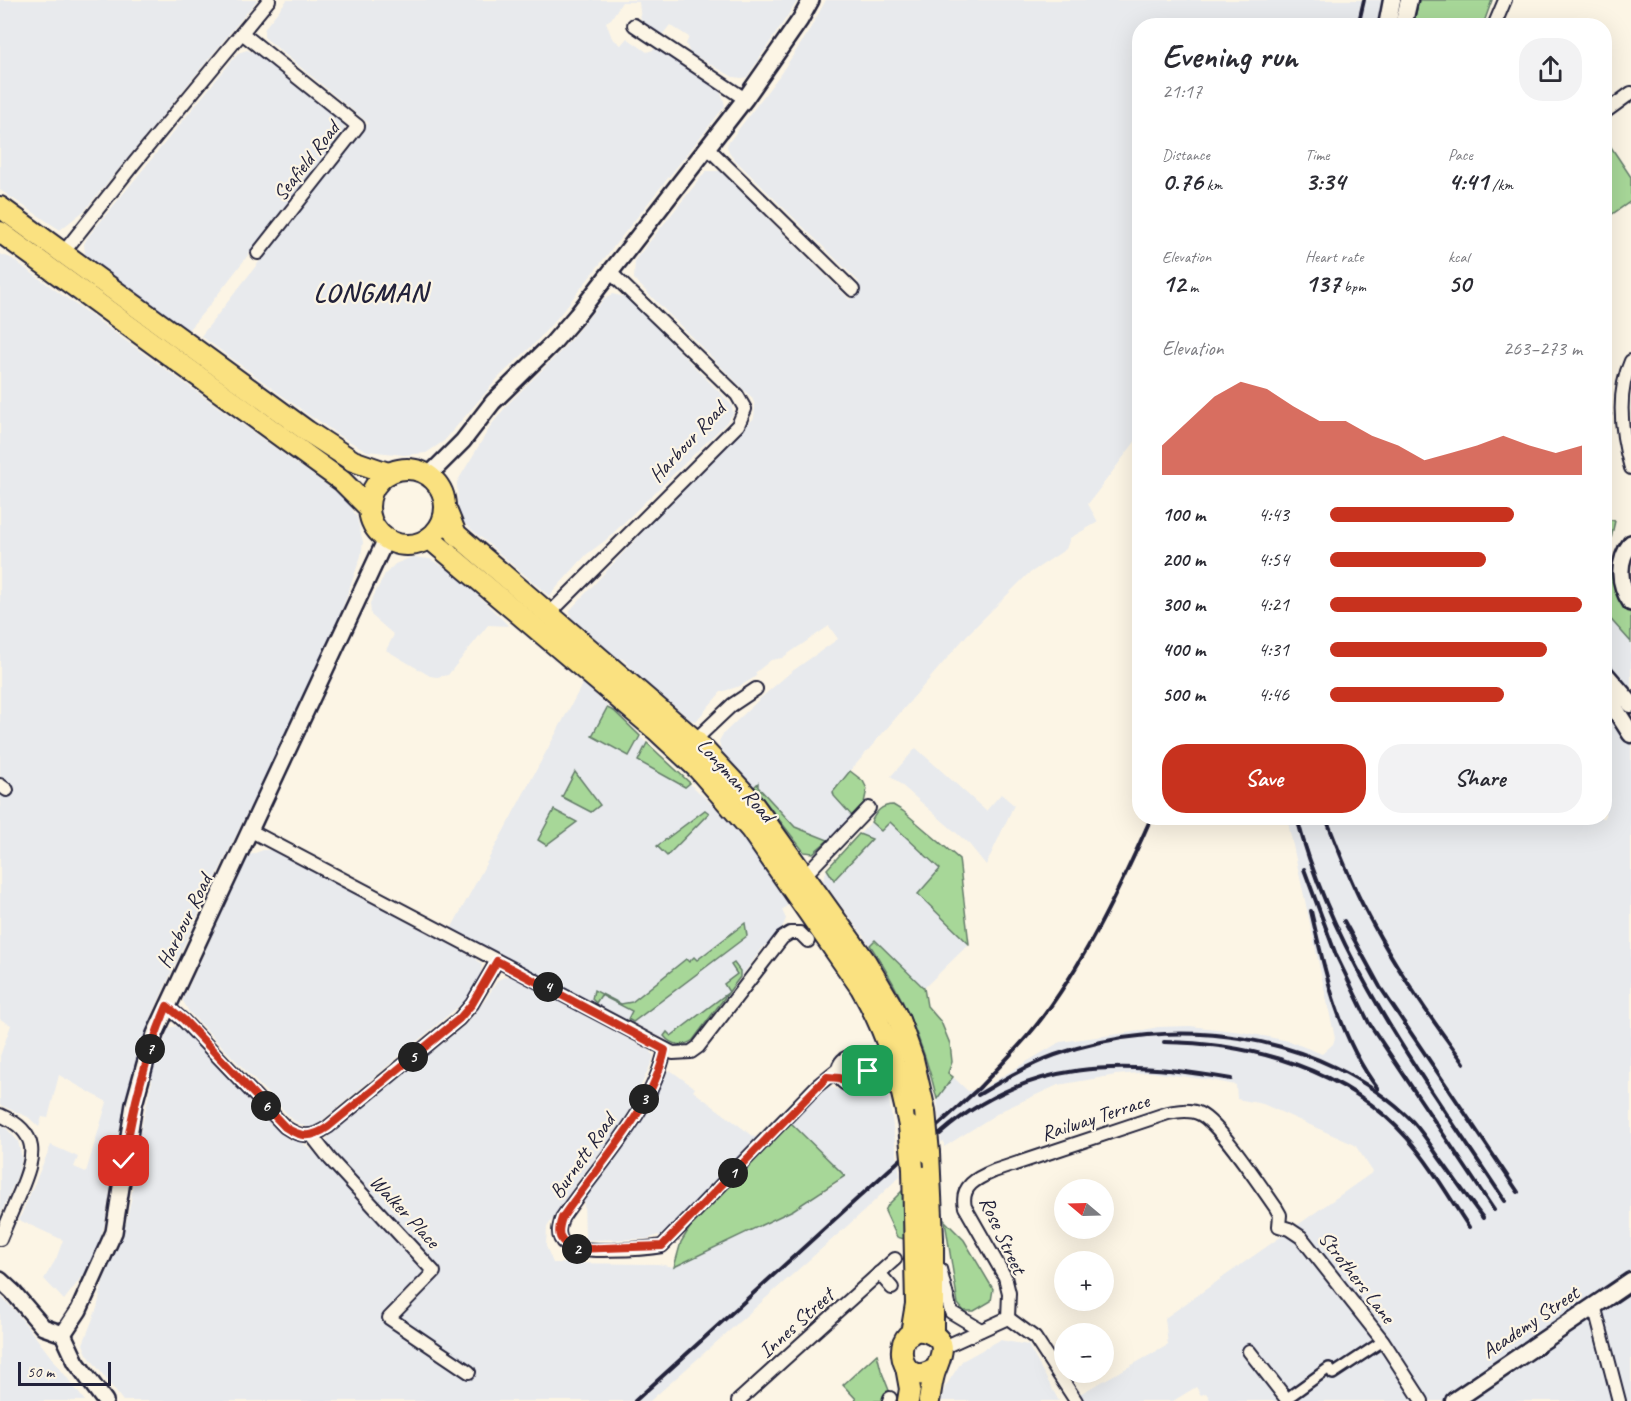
<!DOCTYPE html>
<meta charset="utf-8">
<style>
body{margin:0;font-family:Caveat,sans-serif;background:#f2f2f3;color:#2b2b33;height:100vh;display:flex;flex-direction:column;font-size:22px;white-space:nowrap}
*{box-sizing:border-box;margin:0}
p{font-size:20px;color:#7c7c81}
.icon{flex:none;width:33px;height:33px;fill:none;stroke:currentColor;stroke-width:2;stroke-linecap:round;stroke-linejoin:round}
.map{position:relative;flex:1;overflow:hidden}
.sheet{position:absolute;left:1132px;top:18px;width:480px;height:807px;display:flex;flex-direction:column;background:#fff;border-radius:24px;box-shadow:0 6px 24px #0002}
.sheet>*{flex:none}
.needle{width:39px;rotate:289deg}
.tools{position:absolute;left:1054px;top:1179px;display:grid;gap:12px}
.tools a{display:grid;place-items:center;width:60px;height:60px;border-radius:50%;background:#fff;box-shadow:0 6px 24px #0002;font-size:30px}
.scale{position:absolute;left:18px;bottom:15px;width:93px;box-sizing:border-box;padding-left:6px;border:3px solid #22223b;border-top:0;font-size:16px;line-height:21px;white-space:nowrap;color:#22223b;-webkit-text-stroke:4px #fcf5e5;paint-order:stroke}
.pin{position:absolute;display:grid;place-items:center;width:51px;height:51px;color:#fff;margin:-26px;border-radius:12px;box-shadow:0 3px 9px #0006}
.km{position:absolute;width:30px;height:30px;margin:-15px;border-radius:50%;background:#222;color:#fff;font-size:16px;line-height:30px;text-align:center}
.round{display:grid;place-items:center;flex:none;width:63px;height:63px;border-radius:24px;background:#f2f2f3}
.headline{display:flex;align-items:center;justify-content:space-between;height:102px;padding:0 30px}
h1{font-size:33px;font-weight:800;line-height:45px}
.figures{display:grid;grid-template-columns:repeat(3,1fr);gap:9px;height:102px;padding:6px 30px}
.figures div{display:grid;align-content:center}
.figures b{font-size:26px;font-weight:800}
.figures small{font-size:16px;font-weight:400}
.figures p{font-size:16px}
.chart{height:168px;padding:12px 30px}
.chart p{display:flex;justify-content:space-between}
.chart svg{width:100%;height:108px;margin-top:6px;fill:#c8321e;opacity:.7}
.cta{display:flex;gap:12px;margin-top:auto;padding:12px 30px}
.cta a{flex:1;height:69px;border-radius:24px;background:#c8321e;color:#fff;font-size:24px;font-weight:800;line-height:69px;text-align:center}
.cta a+a{background:#f2f2f3;color:#2b2b33}
ul{padding:0 30px;list-style:none;font-size:20px}
li{display:grid;grid-template-columns:96px 72px 1fr;align-items:center;height:45px}
li i{height:15px;border-radius:8px;background:#c8321e}
.map>svg:first-child{display:block}
.built{fill:#e8eaed}
.green{fill:#a7d798;stroke:#647c6a;stroke-width:1.5}
.lines{fill:none;stroke-linecap:round;stroke-linejoin:round}
.pedestrian-casing{stroke:#22223b;stroke-width:14}
.minor-casing{stroke:#22223b;stroke-width:16}
.tertiary-casing{stroke:#22223b;stroke-width:20}
.secondary-casing{stroke:#22223b;stroke-width:21}
.trunk-casing{stroke:#22223b;stroke-width:24}
.pedestrian{stroke:#fcf5e5;stroke-width:9}
.minor{stroke:#fcf5e5;stroke-width:12}
.tertiary{stroke:#fcf5e5;stroke-width:15}
.secondary{stroke:#fcf5e5;stroke-width:16}
.trunk{stroke:#fae180;stroke-width:20}
.rail{stroke:#22223b;stroke-width:4}
.trunk-bridge-casing{stroke:#22223b;stroke-width:24;stroke-linecap:butt}
.trunk-bridge{stroke:#fae180;stroke-width:20}
.route-casing{stroke:#fff;stroke-width:12}
.route{stroke:#c8321e;stroke-width:8}
.labels{text-anchor:middle;dominant-baseline:central;stroke-width:4.5;stroke-linejoin:round;paint-order:stroke}
.street-label{font-size:21px;fill:#22223b;stroke:#fcf5e5}
.district-label{font-size:27px;font-weight:bold;letter-spacing:1.5px;fill:#22223b;stroke:#fcf5e5}
</style>
<div class="map">
<svg width="1631" height="1401" viewBox="0 0 1631 1401">
<rect width="100%" height="100%" fill="#fcf5e5"/>
<filter id="ink" filterUnits="userSpaceOnUse"><feTurbulence type="fractalNoise" baseFrequency=".0167" numOctaves="2"/><feDisplacementMap in="SourceGraphic" scale="12" xChannelSelector="R" yChannelSelector="G"/><feConvolveMatrix kernelMatrix="1 2 1 2 8 2 1 2 1" color-interpolation-filters="sRGB"/></filter>
<g filter="url(#ink)">
<g class="built">
<path d="M0,0h257l-172,210 -25,20 -60,-40z"/>
<path d="M287,0h511l-47,71 -4,6 -5,1 -9,-1 -43,-24 -4,-9 3,-7 -19,-12 -8,10 -21,-15 -2,-18h-17l-11,17 -5,3 6,16 9,7 6,-7 20,14 11,-4 61,43 4,6 2,9 -167,211 -23,26 -37,35 -54,63 -18,12 -22,2 -37,-4 -29,-16 -23,-17 -1,1 -113,-83 167,-213 -104,-86v-7l3,-5z"/>
<path d="M826,0h557l-5,25 -238,1v409l-52,69 10,18 -28,16 -4,11 -39,26 -60,60 -134,156 1,5 18,20 -36,35 -6,2 -6,-1 -50,-64 -33,-38 -2,-9 4,-7 41,-39 27,-23 47,-33 -9,-13 -47,32 -11,2 -16,13 2,2 -5,4 -12,7 -19,6 -25,29 -5,-1 -50,-42 -18,-19 -5,-1 -47,-41 -1,-7 81,-87 103,-105 1,-13 -3,-7 -118,-119 1,-19 71,-89h14l130,129 9,-18 -128,-126 -4,-9 1,-4 51,-67 27,-40z"/>
<path d="M247,50l10,4 86,67 2,7 -1,3 -136,176 -19,22h-3l-97,-71 -4,-4 -1,-10 3,-6 151,-185z"/>
<path d="M0,254l11,4 336,242 10,18 6,24 -2,14 -26,73 -140,292 -43,94 -23,73 -11,48 -13,87 -5,16 -12,30 -24,31 -20,-21 12,-20 7,-19 -44,-20 32,-75 27,12 -4,10 12,5 21,-70 -48,-27 -11,43 -6,-1 -3,10 -11,-10 -28,-12v-49l11,-31 -11,-6z"/>
<path d="M612,294l14,3 103,105 3,4 1,8 -8,10 -118,115 -21,16 -36,40h-2l-83,-71 -7,-12 -1,-30 35,-58 16,-20 53,-53 43,-52z"/>
<path d="M412,557l18,2 22,13 11,9 46,45 -21,-1 -40,50 -11,2 -7,-1 -44,-26 8,-15 -23,-20 -1,-12 15,-29 10,-10z"/>
<path d="M1605,601l26,31v769h-420l-5,-8 -5,2 -5,-8 -23,14h-106l101,-56 -3,-27 208,-146 -18,-27 -92,-41 -26,-5 -1,-14 -26,-5 -60,-8 -34,3 -58,10 -55,25 -59,37v-6l-3,1 -4,-43 16,-22 15,14 13,-2 79,-47 73,-10 25,-5 32,-1 52,6 47,9 33,13 11,-10 2,-6 -48,-220h318z"/>
<path d="M583,683l138,130 31,38 36,54 -6,5 4,9 -9,19 -6,7h-6l-69,91 -9,8 -15,-1 -221,-114z"/>
<path d="M916,748l70,63 15,-17 13,11 -28,60 -17,-21 -78,-68z"/>
<path d="M888,805l10,2 5,4 56,48 10,85 -45,44 -49,-48 -5,5 -47,-64 4,-12 44,-47 4,-9z"/>
<path d="M263,850h8l204,108 7,7 -2,12 -15,24 -147,123 -10,4 -15,-8 -104,-108 -6,-11 1,-4 61,-133 5,-9z"/>
<path d="M506,976l7,1 138,74 3,6 -24,53 -12,20 -40,51 -31,46 -1,19 7,17 105,1 16,3 119,-57 42,-26 10,-8 -55,-54 28,-30 12,-5 16,5 12,1 10,-4 8,-13 7,-1 6,23 11,78 -37,36 -213,189h-527l-36,-47 -4,-10 14,-36 6,-26 22,-55 6,-27 7,-59 14,-60 -1,-7 18,-46 7,-2 7,3 78,85 27,25 13,3 12,9 103,110 8,-7 -100,-108 4,-9 139,-114 19,-24 12,-19z"/>
<path d="M670,1070l25,18 -2,3 64,48 -96,98 -3,-2 -10,4 -63,1 -1,-42 78,-122z"/>
<path d="M0,1125l7,4 11,12 4,17 -4,16 -18,42z"/>
<path d="M0,1295l17,18 68,88h-85z"/>
<path d="M1000,1340l28,5 31,56h-118l4,-14 17,-26z"/>
</g>
<g class="green">
<path d="M1419,0h73l-9,25h-70z"/>
<path d="M1605,138l26,39v24l-26,18z"/>
<path d="M1605,518l10,3 -7,31 4,27 19,32v31l-26,-29z"/>
<path d="M607,708l7,3 26,25 -11,20 -37,-20z"/>
<path d="M647,743l43,40 -5,4 -47,-26z"/>
<path d="M850,771l13,10 4,8 -3,14 -12,13 -18,-20 -1,-4z"/>
<path d="M575,772l25,33 -9,7 -29,-15z"/>
<path d="M758,783v4l37,40 33,13 -15,13 -9,-1 -50,-65z"/>
<path d="M893,805l10,6 56,48 10,85 -51,-50 22,-25 -50,-47 -9,9 -10,-9c5,-10 10,-17 22,-17z"/>
<path d="M554,810l23,12 -31,23 -8,-5z"/>
<path d="M705,810l4,3 -42,43 -10,-10z"/>
<path d="M859,834l13,5 -38,41 -7,-11z"/>
<path d="M745,923l2,13 -114,86 -5,-3 4,-8 -31,-16 -5,8 -4,-4 2,-9 27,14 11,-2 54,-43 3,3 5,-5 3,3z"/>
<path d="M875,940l49,48 3,18 14,16 9,22 2,18 -4,11 5,4 -16,22c-14,-58 -34,-104 -67,-154z"/>
<path d="M734,963l6,8v6l-47,63c-10,7 -21,6 -29,-4l3,-4 4,4 58,-44 -5,-8 13,-10 -6,-9z"/>
<path d="M790,1122l55,54 -52,34 -119,57 7,-25 13,-21z"/>
<path d="M903,1190h2l2,50 -10,-3 -12,-26 3,-6z"/>
<path d="M945,1221l19,19 29,49 -2,12 -17,10h-10l-6,-7z"/>
<path d="M877,1354l4,16 9,23 -6,8h-29l1,-2 -13,-14z"/>
</g>
<g class="lines">
<g class="pedestrian-casing">
<path id="pedestrian" d="M1286,1399l43,-31 4,6 50,-33"/>
</g>
<g class="minor-casing">
<g id="minor">
<path d="M634,25l111,74"/>
<path d="M1494,26l11,-26"/>
<path d="M242,33l116,93 -100,127"/>
<path d="M1605,112l26,-19"/>
<path d="M708,148l145,142"/>
<path d="M63,253l72,-91 134,-162"/>
<path d="M1631,361c-15,33 -10,72 0,107"/>
<path d="M549,614l189,-189 7,-16 -8,-14 -127,-123"/>
<path d="M695,740l37,-35 24,-16"/>
<path d="M0,785l7,5"/>
<path d="M251,831l422,222 18,-1 7,-5 84,-109 8,-5h10l8,8"/>
<path d="M805,875l64,-67"/>
<path d="M167,1006l17,15 101,106c16,11 27,11 43,0l131,-108 13,-15 25,-43"/>
<path d="M665,1050c-13,61 -69,117 -103,168 -3,9 -6,19 3,26 11,10 80,5 97,2l155,-160 21,-17"/>
<circle cx="853" cy="1071" r="15"/>
<path d="M0,1115c41,18 35,41 20,77 -7,16 -13,31 -20,47"/>
<path d="M312,1136l18,23 104,113 -45,46 80,54"/>
<path d="M940,1269l11,43 30,18"/>
<path d="M879,1273l13,15"/>
<path d="M1594,1305l25,96"/>
<path d="M1008,1318l1,-25 -4,-16 -40,-70c-5,-21 12,-29 29,-36l174,-58c10,-2 22,-4 32,1 20,10 61,73 76,94l4,7 -1,11 10,3 12,8 82,104 39,60"/>
<path d="M1008,1318l27,20 41,63"/>
<path d="M942,1348l66,-30"/>
<path d="M1249,1351l39,50"/>
<path d="M738,1401l157,-142"/>
<path d="M889,1401l1,-3"/>
</g>
</g>
<g class="tertiary-casing">
<g id="tertiary">
<path d="M429,475l34,-34 30,-39 59,-58 25,-29 168,-216 55,-79 11,-20"/>
<path d="M1631,543c-14,18 -13,41 0,60"/>
<path d="M0,1280l13,12 30,35 20,7 13,28 29,39"/>
<path d="M63,1334l16,-24 35,-78 20,-128 11,-40 10,-30 231,-495"/>
</g>
</g>
<g class="secondary-casing">
<g id="secondary">
<path d="M1387,26l5,-26"/>
<path d="M1403,26l6,-26"/>
<path d="M1605,674l26,30"/>
<path d="M1605,693l26,41"/>
<path d="M1454,1401l177,-120"/>
</g>
</g>
<g class="trunk-casing">
<g id="trunk">
<path d="M0,207l307,224 46,30 35,12"/>
<path d="M0,232l342,249 26,26"/>
<circle cx="407" cy="507" r="38"/>
<path d="M445,507l11,27 239,206 53,57 118,165 23,39 10,19 14,39 12,52"/>
<path d="M429,538l226,191 43,40 53,61 110,158c27,47 38,86 48,138"/>
<path d="M929,1153l4,85v97"/>
<path d="M911,1334l5,-30 -3,-136"/>
<path d="M906,1367l4,22 -2,12"/>
<path d="M929,1401c2,-10 3,-23 7,-32 5,-13 13,-28 -7,-36 -40,-16 -34,63 7,35"/>
</g>
</g>
<use href="#pedestrian" class="pedestrian"/>
<use href="#minor" class="minor"/>
<use href="#tertiary" class="tertiary"/>
<use href="#secondary" class="secondary"/>
<use href="#trunk" class="trunk"/>
<g class="rail">
<path d="M1358,26l6,-26"/>
<path d="M1297,818c37,142 128,262 208,383"/>
<path d="M1326,818c12,31 24,63 40,93 27,53 62,104 98,152"/>
<path d="M1304,869l32,86 33,68 125,187"/>
<path d="M1311,911c14,62 28,127 67,178"/>
<path d="M1344,921l36,66 138,205"/>
<path d="M1164,1042c88,1 183,27 243,96 24,27 42,59 62,89"/>
<path d="M978,1095c25,-15 50,-30 77,-40 118,-42 266,-24 358,67 10,11 18,24 27,37 14,19 28,39 43,59"/>
<path d="M940,1134c87,-76 184,-75 291,-55"/>
<path d="M635,1401l344,-313c19,-20 39,-40 56,-61 47,-59 86,-141 116,-209"/>
</g>
<g class="trunk-bridge-casing">
<g id="trunk-bridge">
<path d="M925,1111l4,42"/>
<path d="M909,1126l4,42"/>
</g>
</g>
<use href="#trunk-bridge" class="trunk-bridge"/>
</g>
</g>
<g class="lines" filter="url(#ink)">
<g class="route-casing">
<path id="route" d="M124,1161c9,-55 21,-103 43,-155l17,14 101,107c16,11 27,11 43,0l131,-108 13,-15 25,-43 168,89c-13,61 -69,117 -103,168 -6,17 -3,24 13,31l87,-3 165,-169 13,1c10,12 25,9 28,-7"/>
</g>
<use href="#route" class="route"/>
</g>
<g class="labels">
<g class="street-label">
<text transform="translate(306 161) rotate(-52)">Seafield Road</text>
<text transform="translate(687 442) rotate(-47)">Harbour Road</text>
<text transform="translate(736 780) rotate(48)">Longman Road</text>
<text transform="translate(184 921) rotate(-64)">Harbour Road</text>
<text transform="translate(1095 1117) rotate(-18)">Railway Terrace</text>
<text transform="translate(582 1156) rotate(-55)">Burnett Road</text>
<text transform="translate(405 1211) rotate(47)">Walker Place</text>
<text transform="translate(1003 1235) rotate(65)">Rose Street</text>
<text transform="translate(1357 1277) rotate(52)">Strothers Lane</text>
<text transform="translate(1530 1322) rotate(-34)">Academy Street</text>
<text transform="translate(796 1323) rotate(-42)">Innes Street</text>
</g>
<g class="district-label">
<text x="371" y="292">LONGMAN</text>
</g>
</g>
</svg>
<div class="tools">
<a><svg class="needle" viewBox="-14 -14 28 28"><path d="M0-13l5 13h-10z" fill="#e53935"/><path d="M0 13l5-13h-10z" fill="#7c7c81"/></svg></a>
<a>+</a>
<a>−</a>
</div>
<div class="scale">50 m</div>
<div class="pin" style="left:868px;top:1071px;background:#1e9e55"><svg class="icon" aria-label="arrive" viewBox="0 0 24 24"><path d="M6 21V4h12l-3 4 3 4H6"/></svg></div>
<div class="pin" style="left:124px;top:1161px;background:#d93025"><svg class="icon" aria-label="check" viewBox="0 0 24 24"><path d="M5 12l5 5 9-10"/></svg></div>
<b class="km" style="left:733px;top:1173px">1</b>
<b class="km" style="left:577px;top:1249px">2</b>
<b class="km" style="left:644px;top:1099px">3</b>
<b class="km" style="left:548px;top:987px">4</b>
<b class="km" style="left:413px;top:1057px">5</b>
<b class="km" style="left:266px;top:1106px">6</b>
<b class="km" style="left:150px;top:1049px">7</b>
<section class="sheet">
<div class="headline"><div><h1>Evening run</h1><p>21:17</p></div><a class="round"><svg class="icon" aria-label="share" viewBox="0 0 24 24"><path d="M12 15V3M7 8l5-5 5 5M5 13v7h14v-7"/></svg></a></div>
<div class="figures">
<div><p>Distance</p><b>0.76<small> km</small></b></div>
<div><p>Time</p><b>3:34</b></div>
<div><p>Pace</p><b>4:41<small> /km</small></b></div>
</div>
<div class="figures">
<div><p>Elevation</p><b>12<small> m</small></b></div>
<div><p>Heart rate</p><b>137<small> bpm</small></b></div>
<div><p>kcal</p><b>50</b></div>
</div>
<div class="chart"><p><span>Elevation</span>263–273 m</p>
<svg viewBox="0 0 160 44" preserveAspectRatio="none"><path d="M0 44V32L10 22L20 12L30 6L40 9L50 16L60 22L70 22L80 28L90 32L100 38L110 35L120 32L130 28L140 32L150 35L160 32V44z"/></svg>
</div>
<ul>
<li><b>100 m</b>4:43<i style="width:73%"></i></li>
<li><b>200 m</b>4:54<i style="width:62%"></i></li>
<li><b>300 m</b>4:21<i style="width:100%"></i></li>
<li><b>400 m</b>4:31<i style="width:86%"></i></li>
<li><b>500 m</b>4:46<i style="width:69%"></i></li>
</ul>
<div class="cta"><a>Save</a><a>Share</a></div>
</section>
</div>
